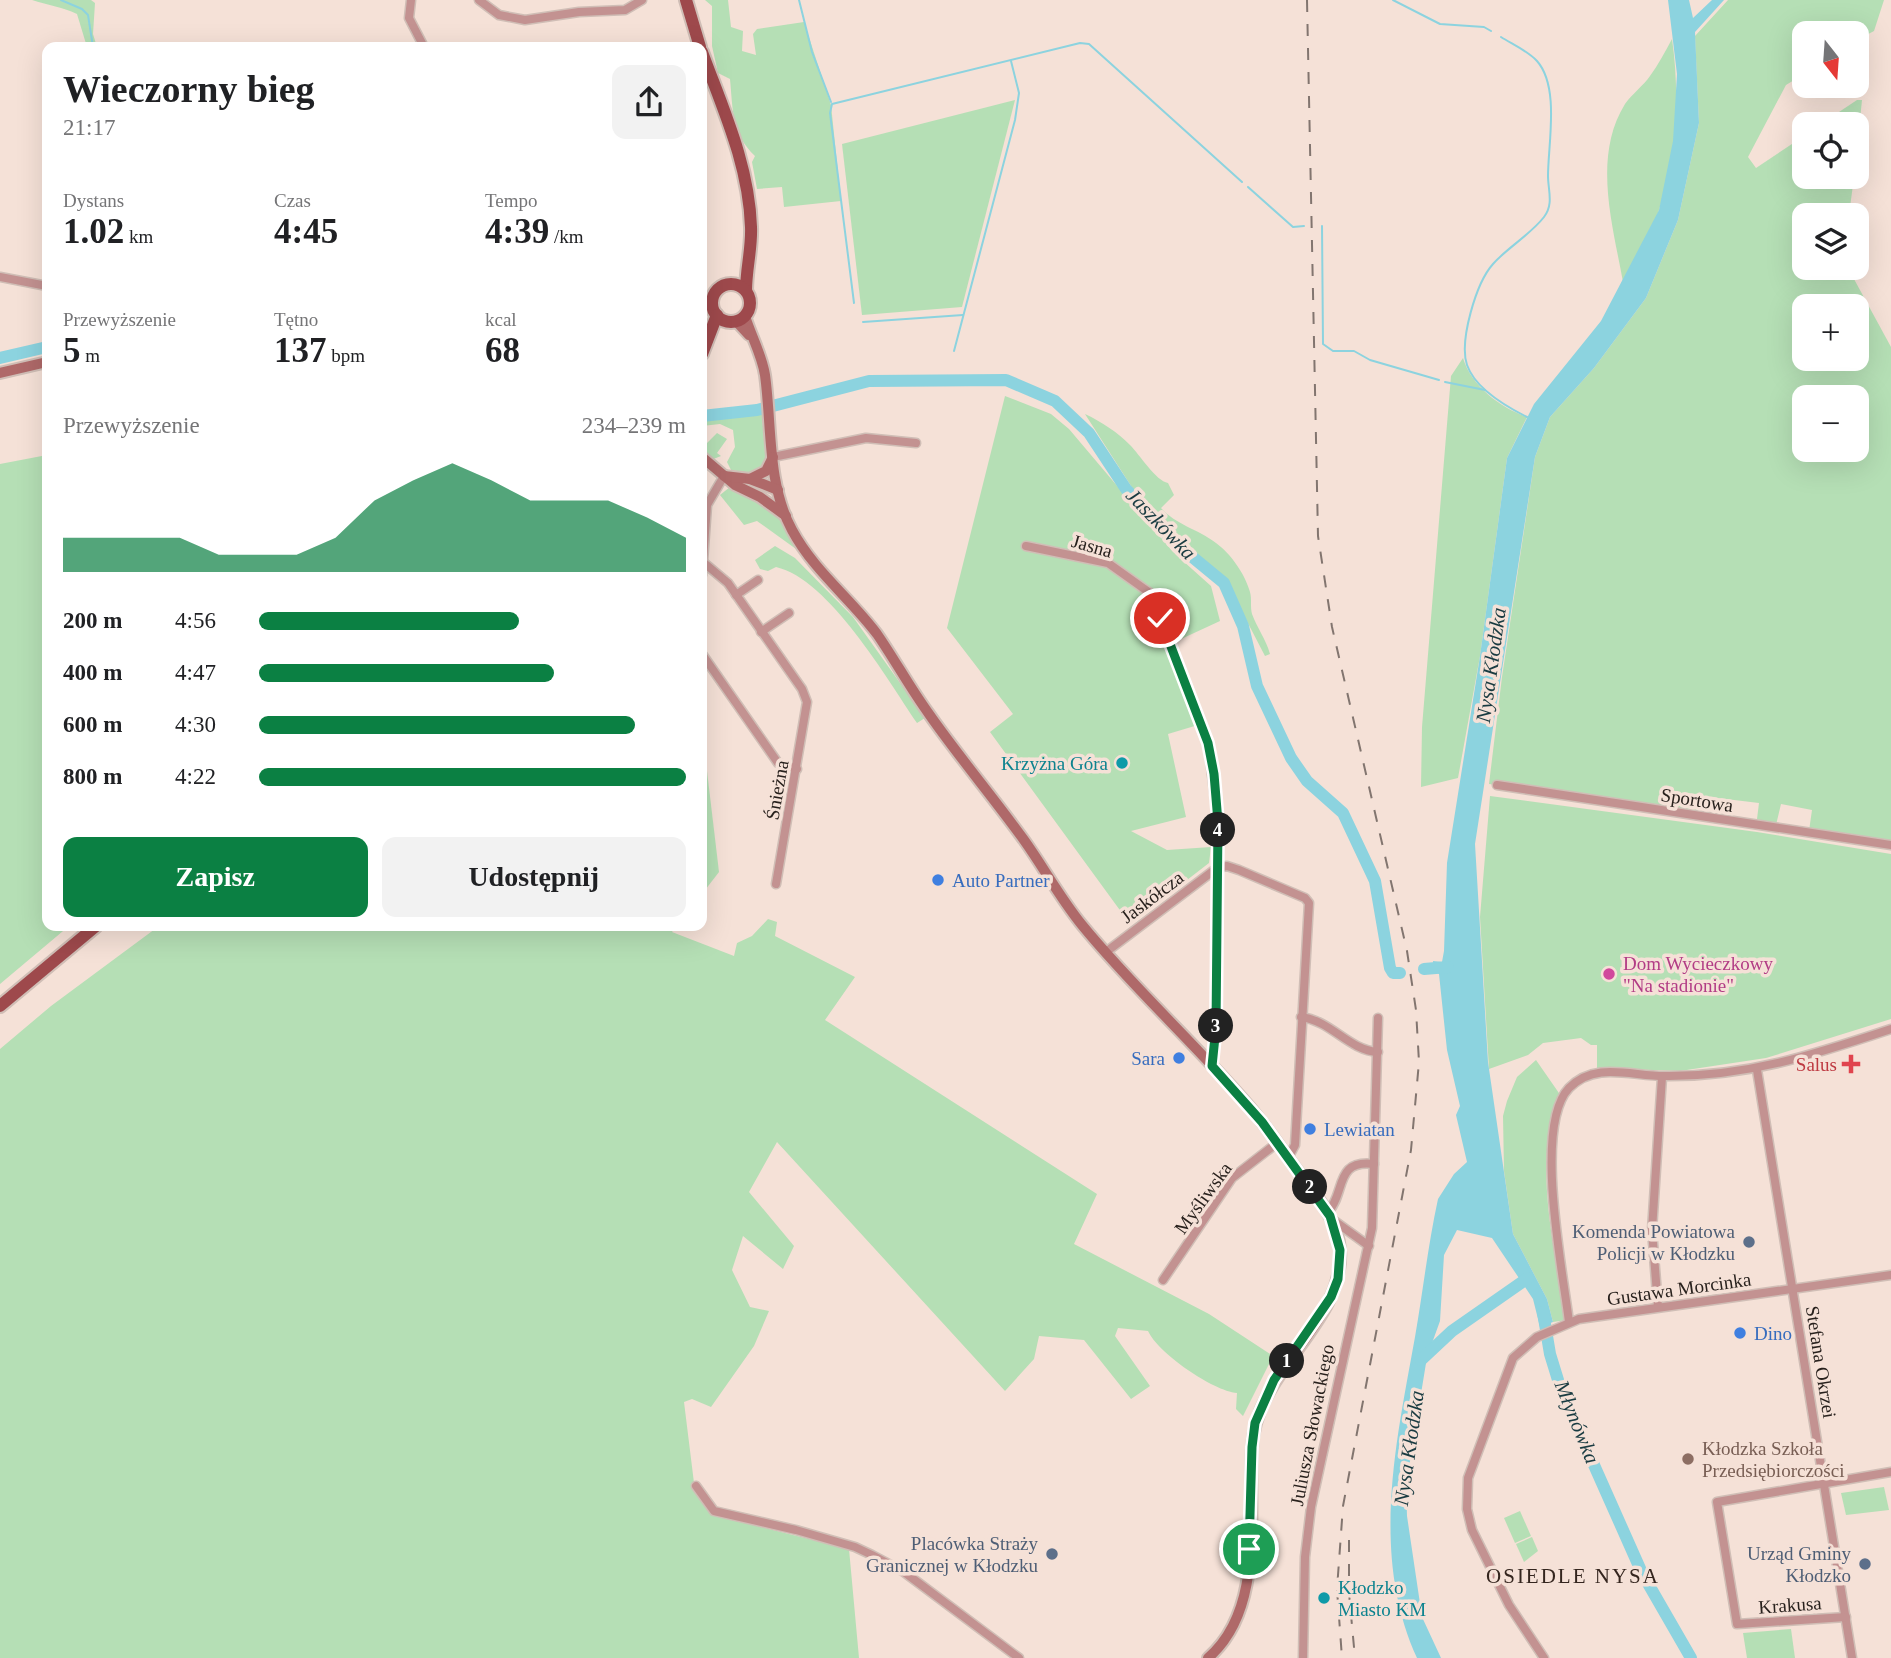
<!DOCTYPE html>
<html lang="pl">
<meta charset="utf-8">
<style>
body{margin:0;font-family:"Times New Roman",serif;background:#f2f2f2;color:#202124;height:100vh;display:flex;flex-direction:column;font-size:26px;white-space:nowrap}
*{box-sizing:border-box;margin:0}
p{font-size:23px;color:#757577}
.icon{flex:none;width:38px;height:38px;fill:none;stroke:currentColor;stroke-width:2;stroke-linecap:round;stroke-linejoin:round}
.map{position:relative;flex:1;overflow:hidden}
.details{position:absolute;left:42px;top:42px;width:665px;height:889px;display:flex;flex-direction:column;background:#fff;border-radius:14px;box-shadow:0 7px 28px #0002}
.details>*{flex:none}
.needle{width:46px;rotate:163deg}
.fabs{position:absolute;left:1792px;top:21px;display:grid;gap:14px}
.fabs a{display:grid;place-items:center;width:77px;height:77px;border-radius:14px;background:#fff;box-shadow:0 7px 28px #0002;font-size:35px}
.pin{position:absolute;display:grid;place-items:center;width:60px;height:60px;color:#fff;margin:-30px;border:4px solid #fff;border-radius:50%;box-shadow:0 2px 7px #0007}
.km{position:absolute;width:35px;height:35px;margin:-18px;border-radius:50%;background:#222;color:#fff;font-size:19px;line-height:35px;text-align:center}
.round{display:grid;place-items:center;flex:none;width:74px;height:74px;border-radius:14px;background:#f2f2f2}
.overview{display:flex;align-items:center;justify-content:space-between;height:119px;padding:0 21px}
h1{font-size:38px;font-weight:800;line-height:52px}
.stats{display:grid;grid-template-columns:repeat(3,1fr);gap:10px;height:119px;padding:7px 21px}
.stats div{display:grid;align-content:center}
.stats b{font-size:35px;font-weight:800}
.stats small{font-size:19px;font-weight:400}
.stats p{font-size:19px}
.chart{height:196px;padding:14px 21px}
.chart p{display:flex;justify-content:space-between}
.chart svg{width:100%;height:126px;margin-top:7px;fill:#0b8043;opacity:.7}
.primary-button{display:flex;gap:14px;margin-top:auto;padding:14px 21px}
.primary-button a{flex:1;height:80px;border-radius:14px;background:#0b8043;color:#fff;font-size:28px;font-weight:800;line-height:80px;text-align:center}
.primary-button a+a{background:#f2f2f2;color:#202124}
ul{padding:0 21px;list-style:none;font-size:23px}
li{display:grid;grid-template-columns:112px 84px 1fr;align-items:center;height:52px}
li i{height:18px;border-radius:9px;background:#0b8043}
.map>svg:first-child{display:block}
.green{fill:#b5dfb5;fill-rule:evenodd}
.water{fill:#8cd3df}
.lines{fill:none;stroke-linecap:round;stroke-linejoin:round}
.stream{stroke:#8cd3df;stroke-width:2}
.river{stroke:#8cd3df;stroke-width:12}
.street-casing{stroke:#d0beb6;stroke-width:11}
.secondary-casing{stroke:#d0beb6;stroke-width:14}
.primary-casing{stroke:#d0beb6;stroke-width:16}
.street{stroke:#c39291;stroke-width:8}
.secondary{stroke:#af6969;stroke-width:10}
.primary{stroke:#9e494c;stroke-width:12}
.rail{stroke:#82756f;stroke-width:2;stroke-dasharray:12 12;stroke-linecap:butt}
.route-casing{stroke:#fff;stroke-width:14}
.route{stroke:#0b8043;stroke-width:9}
.culture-dot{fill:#0f9aa8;stroke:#f5e1d7;stroke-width:2.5}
.shop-dot{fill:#3f7fe0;stroke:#f5e1d7;stroke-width:2.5}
.hotel-dot{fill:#d1479c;stroke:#f5e1d7;stroke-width:2.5}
.health-dot{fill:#e0444e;stroke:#f5e1d7;stroke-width:2.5}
.service-dot{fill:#5c6f8a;stroke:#f5e1d7;stroke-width:2.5}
.education-dot{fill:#8d6e63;stroke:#f5e1d7;stroke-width:2.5}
.labels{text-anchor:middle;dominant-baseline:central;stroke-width:7;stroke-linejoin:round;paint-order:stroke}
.street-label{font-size:19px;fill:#28211d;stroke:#f5e1d7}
.culture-label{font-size:19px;fill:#0d838f;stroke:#f5e1d7;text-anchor:end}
.shop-label{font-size:19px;fill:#366cbe;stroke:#f5e1d7;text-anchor:start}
.hotel-label{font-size:19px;fill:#b23c85;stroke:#f5e1d7;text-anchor:start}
.health-label{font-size:19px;fill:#be3a42;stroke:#f5e1d7;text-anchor:end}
.service-label{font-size:19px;fill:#4e5e75;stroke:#f5e1d7;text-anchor:end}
.education-label{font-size:19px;fill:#785e54;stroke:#f5e1d7;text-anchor:start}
.water-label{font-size:21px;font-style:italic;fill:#193b41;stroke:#f5e1d7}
.neighbourhood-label{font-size:21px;letter-spacing:2px;fill:#34251e;stroke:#f5e1d7}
</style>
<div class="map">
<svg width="1891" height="1658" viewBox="0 0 1891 1658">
<rect width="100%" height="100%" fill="#f5e1d7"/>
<g class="green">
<path d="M32,0h59l4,3 -2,31 4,13h-10l-10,-33c-15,-7 -30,-9 -45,-14z"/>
<path d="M705,0h23l3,27 12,4 -1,20 14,4 -3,-21 4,-5 47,-7 27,83 10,96 -57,6 -2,-20 -25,2 -5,-27 3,-6c-24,-23 -22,-47 -25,-77l-12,-6 -6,-27v-40z"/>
<path d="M1728,0h156l-10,31 -17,9v-7h-53v41l-18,11 -38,72 8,11 48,-32v41h50l-5,38h-45v53h44l43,79v495l-82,-11 3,-21 -31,-6 -5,21 -19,-6 2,-16 -58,-7 -3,15 -209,-27 13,-107 33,-220 15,-40 44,-49 52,-70 32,-78 21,-97 -4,-87zM1804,306h53v53h-53zM1804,397h53v53h-53z"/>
<path d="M1672,39c8,55 5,118 -13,171 -8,25 -23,49 -36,72 -10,-56 -31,-125 2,-178 7,-10 18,-18 25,-28 8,-11 15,-24 22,-37z"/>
<path d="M1015,100l-53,207 -100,8 -20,-171z"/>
<path d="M1857,100h5l-5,49v-25h-36z"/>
<path d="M1463,358c8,28 38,50 64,59l-20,41 -27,198 -22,122 -37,9 1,-60 29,-351z"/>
<path d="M1005,396l46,18 18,15 104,123 38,34 9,35 -54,25 32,79 -30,9 18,83 -55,14 36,19 44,-3 -2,16 -79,61 -140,-192 23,-18 -66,-86z"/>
<path d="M762,414l4,51 -11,9 -24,-4 -4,-8 8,-15 -2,-17 -13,-6 -18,2v-5z"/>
<path d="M1085,414c17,8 32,18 45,31 10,10 26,36 38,38l6,12 -13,13c15,17 37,21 55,35 15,11 29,31 34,49 2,7 0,15 2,22 5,14 14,25 18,40l-5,2 -41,-79 -59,-50 -32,-38z"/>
<path d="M717,433l10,6 -10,14 4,3 -10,4 -8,-7v-6z"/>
<path d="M47,455v471h22l-69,58v-520z"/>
<path d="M730,487c29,13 58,29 66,62l-39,-28 -13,4 -24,-30z"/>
<path d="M775,546l20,12 58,59 72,101 -8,5c-30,-44 -88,-144 -141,-156l-8,4 -8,-2 -5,-9z"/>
<path d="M702,729l17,143 -17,22z"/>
<path d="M1490,796l267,36 134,22v165l-125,39 -86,13 -83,-3v-23h-6l-10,-7 -38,5 -15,12 -39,14 -9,-152z"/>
<path d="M768,919l9,3 -2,14 80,41 -30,43 272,174 -23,50 135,70 64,42 -30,60 -7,-7 1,-16c-24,-2 -79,-40 -89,-62l-30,-3 -3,8 35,50 -19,13 -47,-59 -45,-4 -5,23 -29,32 -228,-249 -28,50 45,54 -11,23 -40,-33 -11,34 18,37 19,4 -15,35 -43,61 -19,-8 -8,3 11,89 18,24 136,34 10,109h-859v-609l51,-43 108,-80h517l-4,6 62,24 3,-13 15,-7z"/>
<path d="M1536,1060l25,36c-31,62 -5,157 5,224l-13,2 -6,-23 -34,-65 -9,-63 -1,-55 4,-15 10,-24z"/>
<path d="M1884,1487l5,23 -43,5 -5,-22z"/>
<path d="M1520,1511l11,25 -16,7 -11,-25z"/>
<path d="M1532,1537l6,14 -14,11 -8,-18z"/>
<path d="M1791,1629l4,29h-48l-4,-25z"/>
</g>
<path class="water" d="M1668,0h21l4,18 19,-18h12l-29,32 4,91 -21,97 -32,78 -52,70 -44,49 -15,40 -60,387 13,218 25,172 34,65 6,23 -13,5 -7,-28 -41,-61 -35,-8 -13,25 -4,66 -13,36 -21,129 1,30 15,101 19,41h-24c-47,-103 -21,-215 -2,-321 8,-46 13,-92 23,-138l16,-25 13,-12 -11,-47 4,-9 -13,-56 -8,-76 -5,-4 -1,-9 9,1 2,-11 3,-88 33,-207 27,-198 27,-54 67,-83 58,-111 14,-69 4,-67z"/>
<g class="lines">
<g class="stream">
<path d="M61,0l21,9 6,6 5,32"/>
<path d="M799,0l13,52 19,50"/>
<path d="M1393,0l47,24 44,3 7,4"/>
<path d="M1501,37c11,7 27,14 36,24 23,26 11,83 11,115 0,14 6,28 -4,41 -14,18 -36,30 -51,47 -17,19 -34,77 -26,101 8,23 40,42 60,52"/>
<path d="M1248,187l45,40 11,-1"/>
<path d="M1322,226l1,118 10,7h21l16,9 69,20"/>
<path d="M854,303l-24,-190 2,-9 248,-61 9,1 153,138"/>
<path d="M863,322l100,-7"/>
<path d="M954,351l61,-231 4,-27 -8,-32"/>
<path d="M1445,382l40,8"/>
</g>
<g class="river">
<path d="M0,358l47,-11"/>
<path d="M702,416l55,-6 112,-29 137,-1 49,21 34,32 37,56 47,52 51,42 19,43 14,60 34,72 16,23 36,32 32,68 15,87 3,5h7"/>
<path d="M1424,969l24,-2"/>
<path d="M1543,1312l7,42 12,39 80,180 49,85"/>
<path d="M1421,1360l31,-29 76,-53"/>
</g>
<g class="street-casing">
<g id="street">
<path d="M411,0l-2,18 15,29"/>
<path d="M479,0l20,15 26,5 54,-8 46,-2 17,-10"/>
<path d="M0,277l47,9"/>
<path d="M773,457l93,-19 50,5"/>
<path d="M1026,546l82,17 42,30 58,150 10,79 -2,205 -4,39"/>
<path d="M703,562l25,21 74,106 5,13 -31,182"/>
<path d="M702,575l5,-70 17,-29"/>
<path d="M736,595l22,-15"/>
<path d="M761,632l28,-19"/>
<path d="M702,654l76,109 19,6"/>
<path d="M1497,785l394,60"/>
<path d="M1106,952l111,-84 10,-2 12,4 66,28 4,5 -14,242 -7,13"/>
<path d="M1301,1017c31,4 47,33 77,35"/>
<path d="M1757,1070l95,588"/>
<path d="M1328,1212c18,-19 6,-53 46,-48"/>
<path d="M1333,1220l36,26"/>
<path d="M1163,1280l69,-102 45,-35"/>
<path d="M1658,1307l-6,-77 10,-153"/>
<path d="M1569,1322c-6,-50 -36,-196 0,-234 26,-27 62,-12 95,-12 83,1 149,-21 227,-47"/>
<path d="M696,1486l18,25 82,19 59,17 17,8 32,17 115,86"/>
<path d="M1846,1617l-109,7 -20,-122 174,-30"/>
<path d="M1303,1658l2,-101 6,-50 61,-279 6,-210"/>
<path d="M1544,1658l-35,-53 -37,-75 -5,-21 1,-31 45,-120 24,-21 42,-18 312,-44"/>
</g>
</g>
<g class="secondary-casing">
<g id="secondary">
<path d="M745,316c6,20 17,39 20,59 7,51 2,109 27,155 22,41 58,68 85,104 18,26 33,54 52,80 30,43 64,83 95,126 20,28 36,58 58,85 53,65 117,122 171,186 17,20 31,42 47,63 17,23 38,46 40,76 5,74 -85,120 -88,198 -4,67 13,161 -44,210"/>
<path d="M736,321l13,14"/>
<path d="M0,373l47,-11"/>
<path d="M702,457l33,28 25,12 26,19"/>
<path d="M724,476l26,3 28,11"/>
<path d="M750,479l16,-8 7,-14"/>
</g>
</g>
<g class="primary-casing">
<g id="primary">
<path d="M686,0l14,47"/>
<path d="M702,52c21,57 47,113 49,175 1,21 -5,42 -5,64"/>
<circle cx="731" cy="303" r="19"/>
<path d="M702,354l15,-39"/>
<path d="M0,1006l96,-80"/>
</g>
</g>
<use href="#street" class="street"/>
<use href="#secondary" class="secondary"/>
<use href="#primary" class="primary"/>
<g class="rail">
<path d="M1307,0l11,536 14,91 75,324 9,59 3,52 -8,88 -68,356 -6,83 5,69"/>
<path d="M1349,1540v53l6,65"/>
</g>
</g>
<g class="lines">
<g class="route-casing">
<path id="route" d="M1160,618l48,125 6,31 4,48 -2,205 -4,39 50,56 68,94 10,34 -2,29 -7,18 -57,83 -19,43 -3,24 -3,102"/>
</g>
<use href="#route" class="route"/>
</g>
<g class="culture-dot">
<circle cx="1122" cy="763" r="7"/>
<circle cx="1324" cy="1598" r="7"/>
</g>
<g class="shop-dot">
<circle cx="938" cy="880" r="7"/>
<circle cx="1179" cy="1058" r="7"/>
<circle cx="1310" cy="1129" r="7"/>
<circle cx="1740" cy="1333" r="7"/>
</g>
<circle class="hotel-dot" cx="1609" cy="974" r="7"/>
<path class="health-dot" d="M1847.5 1053.5h7v7h7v7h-7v7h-7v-7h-7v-7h7z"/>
<g class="service-dot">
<circle cx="1749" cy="1242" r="7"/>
<circle cx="1052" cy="1554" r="7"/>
<circle cx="1865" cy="1564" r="7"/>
</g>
<circle class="education-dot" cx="1688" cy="1459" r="7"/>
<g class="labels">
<g class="street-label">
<text transform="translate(1092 546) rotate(16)">Jasna</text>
<text transform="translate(777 790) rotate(-80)">Śnieżna</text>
<text transform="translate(1697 800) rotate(9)">Sportowa</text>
<text transform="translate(1152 897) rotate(-37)">Jaskółcza</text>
<text transform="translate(1203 1198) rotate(-54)">Myśliwska</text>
<text transform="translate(1679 1289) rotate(-8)">Gustawa Morcinka</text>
<text transform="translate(1821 1362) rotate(81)">Stefana Okrzei</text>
<text transform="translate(1312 1425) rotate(-79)">Juliusza Słowackiego</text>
<text transform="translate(1790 1605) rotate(-4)">Krakusa</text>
</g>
<g class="culture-label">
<text x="1108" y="763">Krzyżna Góra</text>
<text x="1338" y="1587" text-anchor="start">Kłodzko<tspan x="1338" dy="22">Miasto KM</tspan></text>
</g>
<g class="shop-label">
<text x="952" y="880">Auto Partner</text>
<text x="1165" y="1058" text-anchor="end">Sara</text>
<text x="1324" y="1129">Lewiatan</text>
<text x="1754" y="1333">Dino</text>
</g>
<g class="hotel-label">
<text x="1623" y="963">Dom Wycieczkowy<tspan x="1623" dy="22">"Na stadionie"</tspan></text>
</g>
<g class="health-label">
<text x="1837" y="1064">Salus</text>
</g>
<g class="service-label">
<text x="1735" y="1231">Komenda Powiatowa<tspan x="1735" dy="22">Policji w Kłodzku</tspan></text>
<text x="1038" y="1543">Placówka Straży<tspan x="1038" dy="22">Granicznej w Kłodzku</tspan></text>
<text x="1851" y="1553">Urząd Gminy<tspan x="1851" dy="22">Kłodzko</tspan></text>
</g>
<g class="education-label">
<text x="1702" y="1448">Kłodzka Szkoła<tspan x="1702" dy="22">Przedsiębiorczości</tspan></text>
</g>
<g class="water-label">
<text transform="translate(1161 524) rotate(46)">Jaszkówka</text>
<text transform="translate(1491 665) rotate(-82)">Nysa Kłodzka</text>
<text transform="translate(1577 1422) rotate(68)">Młynówka</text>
<text transform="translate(1409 1448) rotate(-82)">Nysa Kłodzka</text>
</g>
<g class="neighbourhood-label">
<text x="1573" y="1576">OSIEDLE NYSA</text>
</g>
</g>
</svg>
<div class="fabs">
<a><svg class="needle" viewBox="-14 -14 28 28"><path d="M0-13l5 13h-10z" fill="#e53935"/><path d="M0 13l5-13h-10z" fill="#757577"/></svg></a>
<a><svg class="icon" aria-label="locate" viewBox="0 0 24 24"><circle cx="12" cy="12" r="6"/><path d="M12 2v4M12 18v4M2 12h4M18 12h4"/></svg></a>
<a><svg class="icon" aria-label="layers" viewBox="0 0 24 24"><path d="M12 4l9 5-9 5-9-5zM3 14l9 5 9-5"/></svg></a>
<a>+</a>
<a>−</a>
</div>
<div class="pin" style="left:1249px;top:1549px;background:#1e9e55"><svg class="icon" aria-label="arrive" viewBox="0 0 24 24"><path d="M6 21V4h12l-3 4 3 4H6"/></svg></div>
<div class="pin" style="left:1160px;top:618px;background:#d93025"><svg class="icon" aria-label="check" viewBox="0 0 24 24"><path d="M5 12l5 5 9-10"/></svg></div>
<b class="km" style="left:1287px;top:1361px">1</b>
<b class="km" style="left:1310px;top:1187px">2</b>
<b class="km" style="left:1216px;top:1026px">3</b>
<b class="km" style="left:1218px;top:830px">4</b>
<section class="details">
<div class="overview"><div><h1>Wieczorny bieg</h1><p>21:17</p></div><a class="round"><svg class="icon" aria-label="share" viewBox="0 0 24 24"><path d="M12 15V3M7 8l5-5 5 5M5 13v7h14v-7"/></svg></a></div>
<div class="stats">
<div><p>Dystans</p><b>1.02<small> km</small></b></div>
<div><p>Czas</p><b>4:45</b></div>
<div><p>Tempo</p><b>4:39<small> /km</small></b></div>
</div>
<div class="stats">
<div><p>Przewyższenie</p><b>5<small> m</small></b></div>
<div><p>Tętno</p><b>137<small> bpm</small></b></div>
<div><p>kcal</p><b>68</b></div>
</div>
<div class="chart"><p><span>Przewyższenie</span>234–239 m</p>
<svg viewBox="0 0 160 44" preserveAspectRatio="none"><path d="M0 44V32L10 32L20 32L30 32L40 38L50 38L60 38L70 32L80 19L90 12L100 6L110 12L120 19L130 19L140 19L150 25L160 32V44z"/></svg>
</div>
<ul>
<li><b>200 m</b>4:56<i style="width:61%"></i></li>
<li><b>400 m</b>4:47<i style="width:69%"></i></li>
<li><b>600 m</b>4:30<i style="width:88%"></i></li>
<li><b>800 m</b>4:22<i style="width:100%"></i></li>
</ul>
<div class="primary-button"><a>Zapisz</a><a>Udostępnij</a></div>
</section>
</div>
